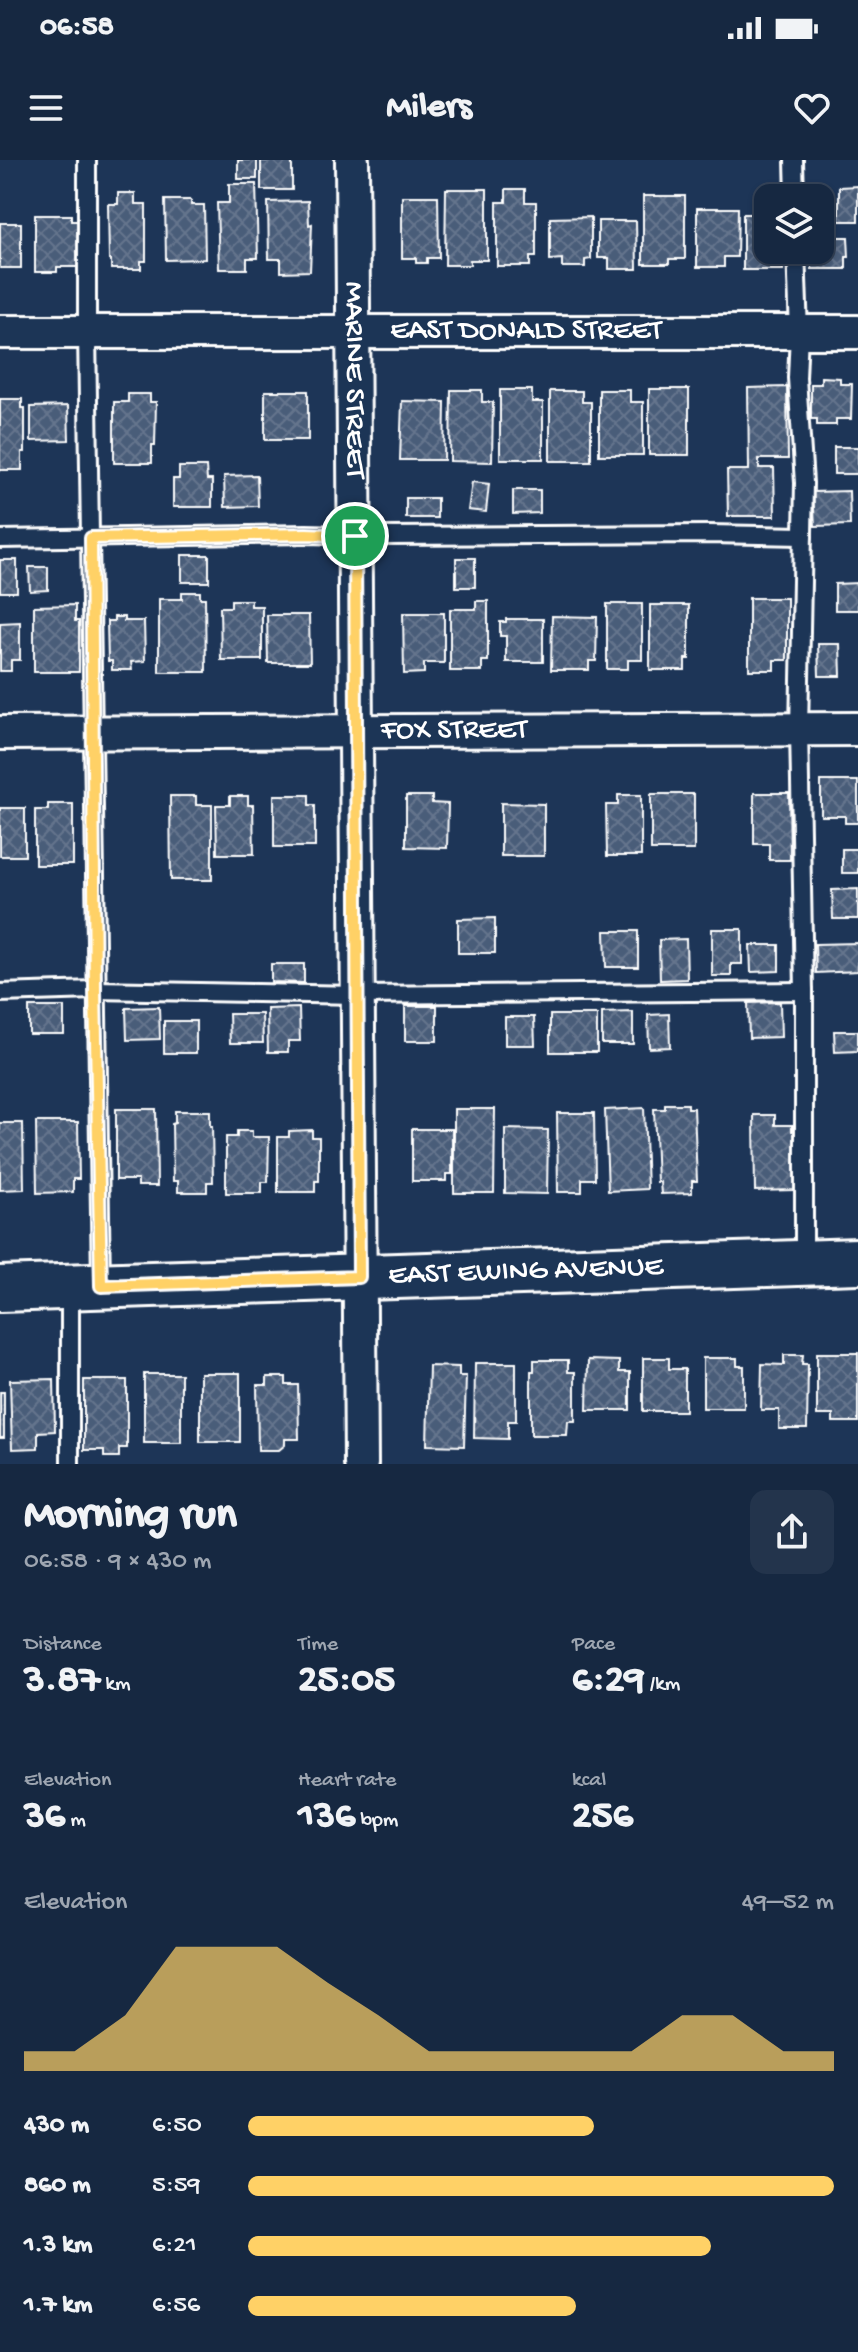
<!DOCTYPE html>
<meta charset="utf-8">
<style>
body{margin:0;font-family:"Gochi Hand",sans-serif;background:#23344c;color:#f1f3f6;height:100vh;display:flex;flex-direction:column;font-size:30px;white-space:nowrap}
*{box-sizing:border-box;margin:0}
p{font-size:26px;color:#9ea6b1}
.icon{flex:none;width:44px;height:44px;fill:none;stroke:currentColor;stroke-width:2;stroke-linecap:round;stroke-linejoin:round}
.map{position:relative;height:1304px;overflow:hidden}
.side{display:flex;flex-direction:column;background:#162841;flex:1}
.side>*{flex:none}
.controls{position:absolute;left:754px;top:24px;display:grid;gap:16px}
.controls a{display:grid;place-items:center;width:80px;height:80px;border-radius:16px;background:#162841;box-shadow:0 2px 6px #0004,0 0 0 2px #35445a;font-size:40px}
.pin{position:absolute;display:grid;place-items:center;width:68px;height:68px;color:#fff;margin:-34px;border:4px solid #fff;border-radius:50%;box-shadow:0 2px 8px #0007}
.round{display:grid;place-items:center;flex:none;width:84px;height:84px;border-radius:16px;background:#23344c}
.head{display:flex;align-items:center;justify-content:space-between;height:136px;padding:0 24px}
h1{font-size:44px;font-weight:800;line-height:60px}
.figures{display:grid;grid-template-columns:repeat(3,1fr);gap:12px;height:136px;padding:8px 24px}
.figures div{display:grid;align-content:center}
.figures b{font-size:40px;font-weight:800}
.figures small{font-size:22px;font-weight:400}
.figures p{font-size:22px}
.chart{height:224px;padding:16px 24px}
.chart p{display:flex;justify-content:space-between}
.chart svg{width:100%;height:144px;margin-top:8px;fill:#ffd166;opacity:.7}
ul{padding:0 24px;list-style:none;font-size:26px}
li{display:grid;grid-template-columns:128px 96px 1fr;align-items:center;height:60px}
li i{height:20px;border-radius:10px;background:#ffd166}
.status{display:flex;justify-content:space-between;align-items:center;height:56px;padding:0 40px;background:#162841;direction:ltr}
.status svg{height:22px;fill:currentColor}
header{display:flex;justify-content:space-between;align-items:center;height:104px;padding:0 24px;background:#162841;font-size:36px;font-weight:800}
.map>svg:first-child{display:block}
.building{fill:url(#building-cross-hatch);stroke:#fff;stroke-width:2}
.lines{fill:none;stroke-linecap:round;stroke-linejoin:round}
.lane-casing{stroke:#fff;stroke-width:22}
.street-casing{stroke:#fff;stroke-width:38}
.secondary-casing{stroke:#fff;stroke-width:50}
.lane{stroke:#1d3557;stroke-width:16}
.street{stroke:#1d3557;stroke-width:32}
.secondary{stroke:#1d3557;stroke-width:44}
.route-casing{stroke:#fff;stroke-width:16}
.route{stroke:#ffd166;stroke-width:10}
.labels{text-anchor:middle;dominant-baseline:central;stroke-width:8;stroke-linejoin:round;paint-order:stroke}
.street-label{font-size:30px;fill:#fff;stroke:#1d3557}
</style>
<div class="status"><b>06:58</b><svg viewBox="0 0 49 12"><path d="M0 12V9h3v3zM5 12V6h3v6zM10 12V3h3v9zM15 12V0h3v12zM26 1h20v11H26zM47 4h2v5h-2z"/></svg></div>
<header><svg class="icon" aria-label="menu" viewBox="0 0 24 24"><path d="M4 6h16M4 12h16M4 18h16"/></svg>Milers<svg class="icon" aria-label="heart" viewBox="0 0 24 24"><path d="M12 20l-8-8c-3-5 5-10 8-4 3-6 11-1 8 4z"/></svg></header>
<div class="map">
<svg width="858" height="1304" viewBox="0 0 858 1304">
<defs>
<pattern id="building-cross-hatch" width="8" height="8" patternUnits="userSpaceOnUse" patternTransform="scale(2)"><rect width="8" height="8" fill="#4a5d79"/><path d="M0 0l8 8M0 8l8-8" fill="none" stroke="#65758d"/></pattern>
</defs>
<rect width="100%" height="100%" fill="#1d3557"/>
<filter id="ink" filterUnits="userSpaceOnUse"><feTurbulence type="fractalNoise" baseFrequency=".0125" numOctaves="2"/><feDisplacementMap in="SourceGraphic" scale="16" xChannelSelector="R" yChannelSelector="G"/><feConvolveMatrix kernelMatrix="1 2 1 2 8 2 1 2 1" color-interpolation-filters="sRGB"/></filter>
<g filter="url(#ink)">
<g class="building">
<rect x="238" y="0" width="19" height="19"/>
<rect x="261" y="1" width="31" height="29"/>
<path d="M229,24h27l2,74h-11v11h-28l-2,-66h12z"/>
<path d="M858,26v35h-19v-34z"/>
<path d="M446,29h41v71h-17v5h-25z"/>
<path d="M506,29h19v13h11v55h-6v9h-33v-64h9z"/>
<path d="M118,33h17v11h11v57h-5v8h-30v-9h-2l-1,-56h10z"/>
<path d="M402,36h36l1,62h-12v5h-11v-5h-14z"/>
<path d="M643,36h42v63h-16v5h-26z"/>
<path d="M165,40h26v5h13l1,54 -39,1z"/>
<path d="M308,41l1,24 3,-1 -2,47 -29,1v-13h-12l-1,-57z"/>
<path d="M697,48h41l-1,49h-13v10h-27z"/>
<path d="M743,54h25v36h15v20h-40z"/>
<path d="M35,55h36v6h8v46h-22v5h-22z"/>
<path d="M591,57v42l-6,1v7h-23v-8l-12,1v-42z"/>
<path d="M598,61h38l1,48h-28v-11h-11z"/>
<rect x="0" y="63" width="21" height="45"/>
<path d="M820,77h28l1,20h-3v12h-34v-19h8z"/>
<path d="M821,217l19,1v6h12l-1,35h-15v6h-19v-6h-6v-35h10z"/>
<path d="M787,227l1,72h-29v9h15l1,48h-47l-1,-46h22l-1,-82z"/>
<rect x="649" y="229" width="40" height="66"/>
<path d="M451,230h31v12h11l-1,60 -42,-1z"/>
<path d="M500,230h32v12h11v57h-43z"/>
<path d="M599,230h31v12h13v53h-44z"/>
<rect x="265" y="231" width="43" height="49"/>
<path d="M550,231h32v11h9v59h-41z"/>
<path d="M128,234h22v8h6l-1,43h-3v18h-38v-61h14z"/>
<path d="M0,239h22v9h3v44h-3v18h-22z"/>
<path d="M402,241l43,1 -1,58h-44z"/>
<path d="M68,246l1,34 -38,1v-34z"/>
<rect x="834" y="287" width="24" height="27"/>
<path d="M179,307h27l1,13h5v27h-39v-28h6z"/>
<path d="M257,315l1,31 -33,1 -1,-31z"/>
<path d="M472,322l17,2 -3,28 -18,-2z"/>
<path d="M513,330h27v23l-27,1z"/>
<path d="M849,331l1,34 -35,1 -2,-34z"/>
<rect x="406" y="338" width="31" height="20"/>
<rect x="182" y="395" width="27" height="27"/>
<rect x="456" y="398" width="19" height="29"/>
<rect x="0" y="400" width="17" height="32"/>
<path d="M29,407h19v23l-18,1z"/>
<path d="M858,423v27h-23v-26z"/>
<path d="M182,432h18v6h5l1,74h-47v-73h23z"/>
<path d="M749,438h38v62h-13v10h-25z"/>
<path d="M231,440h20v6h11v54h-41l-1,-53h11z"/>
<path d="M476,441h12v60h-6v10h-32v-62h26z"/>
<path d="M607,444h35v56h-14v9h-21z"/>
<path d="M75,445v16h4v51h-45v-66z"/>
<path d="M650,445h39v54h-4v11h-35z"/>
<path d="M403,453h41v50h-20v10l-20,1z"/>
<path d="M267,455h42l1,48h-42z"/>
<path d="M552,456l45,1 -1,44h-7v9h-38z"/>
<path d="M114,457h10v4h20l1,40 -14,1 1,8h-20v-9h-4l-1,-40h7z"/>
<path d="M506,459h37v43h-37v-26h-6v-14h6z"/>
<path d="M20,462v38h-9v11h-11v-48z"/>
<path d="M818,484h22l1,32h-22z"/>
<path d="M821,621h37v42h-13v-7h-24z"/>
<path d="M754,633h35l1,67h-21v-16h-15z"/>
<rect x="651" y="634" width="43" height="56"/>
<path d="M274,635h35v10h6v42h-41z"/>
<path d="M618,635h23v61h-34l-1,-51h12z"/>
<path d="M170,636h26v9h16v75h-41z"/>
<path d="M230,636h18v9h5l1,49h-37l-1,-49h14z"/>
<path d="M406,636h26v7l16,1 -1,44 -41,-1z"/>
<path d="M501,643l43,1v52h-43z"/>
<path d="M48,644h25v61h-38v-55h13z"/>
<rect x="0" y="648" width="25" height="48"/>
<rect x="842" y="689" width="16" height="24"/>
<path d="M858,729v30h-25l-1,-29z"/>
<path d="M495,758v35h-37v-34z"/>
<path d="M712,769h30v35h-11v12h-19z"/>
<path d="M605,771h33v36h-32z"/>
<path d="M686,779l1,40 -27,1 -1,-40z"/>
<path d="M858,783v28l-42,2 -1,-29z"/>
<path d="M750,785h29v26l-28,1z"/>
<path d="M271,804h33v19l-33,-1z"/>
<path d="M780,842l1,35 -32,1 -1,-35z"/>
<rect x="405" y="846" width="32" height="35"/>
<rect x="29" y="847" width="35" height="27"/>
<path d="M159,847l1,32 -33,1 -1,-32z"/>
<path d="M299,848l1,33h-12v11h-20l-1,-43z"/>
<path d="M633,852v32h-31v-31z"/>
<path d="M229,854h33l1,29h-33z"/>
<path d="M669,854l1,33 -21,1 -1,-33z"/>
<rect x="550" y="855" width="47" height="37"/>
<path d="M505,857h29l1,28h-30z"/>
<rect x="164" y="861" width="32" height="32"/>
<path d="M834,871h24v20l-23,1z"/>
<path d="M665,944h23v4h6l3,73h-5v12l-31,1 -1,-12h-3l-3,-73h11z"/>
<path d="M644,948l3,81 -39,2 -3,-81z"/>
<path d="M116,949h40l1,77h-19v-6h-22z"/>
<path d="M454,949h41l-1,84h-40z"/>
<path d="M175,951h35v15h2l1,56h-6v10h-29v-11h-5l-1,-57 3,-1z"/>
<path d="M557,953h37l1,66h-13v13h-24z"/>
<path d="M754,955h21v10h17v6h6l1,48h-5v11l-39,1z"/>
<path d="M36,962h42l1,57h-6v13l-36,1z"/>
<path d="M0,963h23l1,66 -24,1z"/>
<path d="M412,969h40v45h-6v7h-34z"/>
<path d="M505,969l43,1 -1,64 -42,-1z"/>
<path d="M312,970v7h7v44h-4v11h-37v-55h11v-6z"/>
<path d="M237,971h15v6h17l-1,45h-6v11h-36v-56h11z"/>
<path d="M817,1193h41v69h-25v-7h-16z"/>
<path d="M784,1195h19l-1,9h6l-1,65h-28v-19h-18l1,-46 22,1z"/>
<path d="M643,1198h26v11h16v42h-42z"/>
<path d="M703,1198h34v8h7v42h-41z"/>
<path d="M534,1200h34v12h7v49h-7l-1,14h-36v-64h3z"/>
<path d="M588,1200l31,1v11h11v38h-43z"/>
<path d="M475,1203h41v58h-8v18l-34,-1z"/>
<path d="M429,1206l30,1v9h7l-2,70 -37,-1z"/>
<rect x="200" y="1213" width="40" height="69"/>
<rect x="144" y="1214" width="37" height="69"/>
<path d="M267,1217h19v8h12l1,54h-14v6l-6,5h-21l-1,-65h10z"/>
<path d="M54,1219l1,52 -17,1v16l-26,1 -2,-69z"/>
<path d="M84,1220h43v68h-8v9h-15v-7h-20z"/>
<rect x="0" y="1232" width="4" height="46"/>
</g>
<g class="lines">
<g class="lane-casing">
<g id="lane">
<path d="M87,0v172l14,952"/>
<path d="M794,0l1,38"/>
<path d="M796,90l3,83 -2,45 7,105 -5,246 5,262v270"/>
<path d="M0,379l306,-5 78,2 325,-2 94,2"/>
<path d="M0,833l95,-3 263,5 446,-4"/>
<path d="M70,1304v-176"/>
</g>
</g>
<g class="street-casing">
<g id="street">
<path id="s1" d="M352,0l9,1304"/>
<path id="s2" d="M0,172h858"/>
<path id="s3" d="M0,573l858,-4"/>
</g>
</g>
<g class="secondary-casing">
<g id="secondary">
<path id="s4" d="M0,1129l858,-28"/>
</g>
</g>
<use href="#lane" class="lane"/>
<use href="#street" class="street"/>
<use href="#secondary" class="secondary"/>
</g>
</g>
<g class="lines" filter="url(#ink)">
<g class="route-casing">
<path id="route" d="M306,374l49,2 4,741 -258,9 -6,-296 -4,-452z"/>
</g>
<use href="#route" class="route"/>
</g>
<g class="labels">
<g class="street-label">
<text stroke="none"><textPath href="#s2" startOffset="526">EAST DONALD STREET</textPath></text>
<text stroke="none"><textPath href="#s1" startOffset="220">MARINE STREET</textPath></text>
<text stroke="none"><textPath href="#s3" startOffset="454">FOX STREET</textPath></text>
<text stroke="none"><textPath href="#s4" startOffset="526">EAST EWING AVENUE</textPath></text>
</g>
</g>
</svg>
<div class="controls">
<a><svg class="icon" aria-label="layers" viewBox="0 0 24 24"><path d="M12 4l9 5-9 5-9-5zM3 14l9 5 9-5"/></svg></a>
</div>
<div class="pin" style="left:355px;top:376px;background:#1e9e55"><svg class="icon" aria-label="arrive" viewBox="0 0 24 24"><path d="M6 21V4h12l-3 4 3 4H6"/></svg></div>
</div>
<section class="side">
<div class="head"><div><h1>Morning run</h1><p>06:58 · 9 × 430 m</p></div><a class="round"><svg class="icon" aria-label="share" viewBox="0 0 24 24"><path d="M12 15V3M7 8l5-5 5 5M5 13v7h14v-7"/></svg></a></div>
<div class="figures">
<div><p>Distance</p><b>3.87<small> km</small></b></div>
<div><p>Time</p><b>25:05</b></div>
<div><p>Pace</p><b>6:29<small> /km</small></b></div>
</div>
<div class="figures">
<div><p>Elevation</p><b>36<small> m</small></b></div>
<div><p>Heart rate</p><b>136<small> bpm</small></b></div>
<div><p>kcal</p><b>256</b></div>
</div>
<div class="chart"><p><span>Elevation</span>49–52 m</p>
<svg viewBox="0 0 160 44" preserveAspectRatio="none"><path d="M0 44V38L10 38L20 27L30 6L40 6L50 6L60 17L70 27L80 38L90 38L100 38L110 38L120 38L130 27L140 27L150 38L160 38V44z"/></svg>
</div>
<ul>
<li><b>430 m</b>6:50<i style="width:59%"></i></li>
<li><b>860 m</b>5:59<i style="width:100%"></i></li>
<li><b>1.3 km</b>6:21<i style="width:79%"></i></li>
<li><b>1.7 km</b>6:56<i style="width:56%"></i></li>
</ul>
</section>
